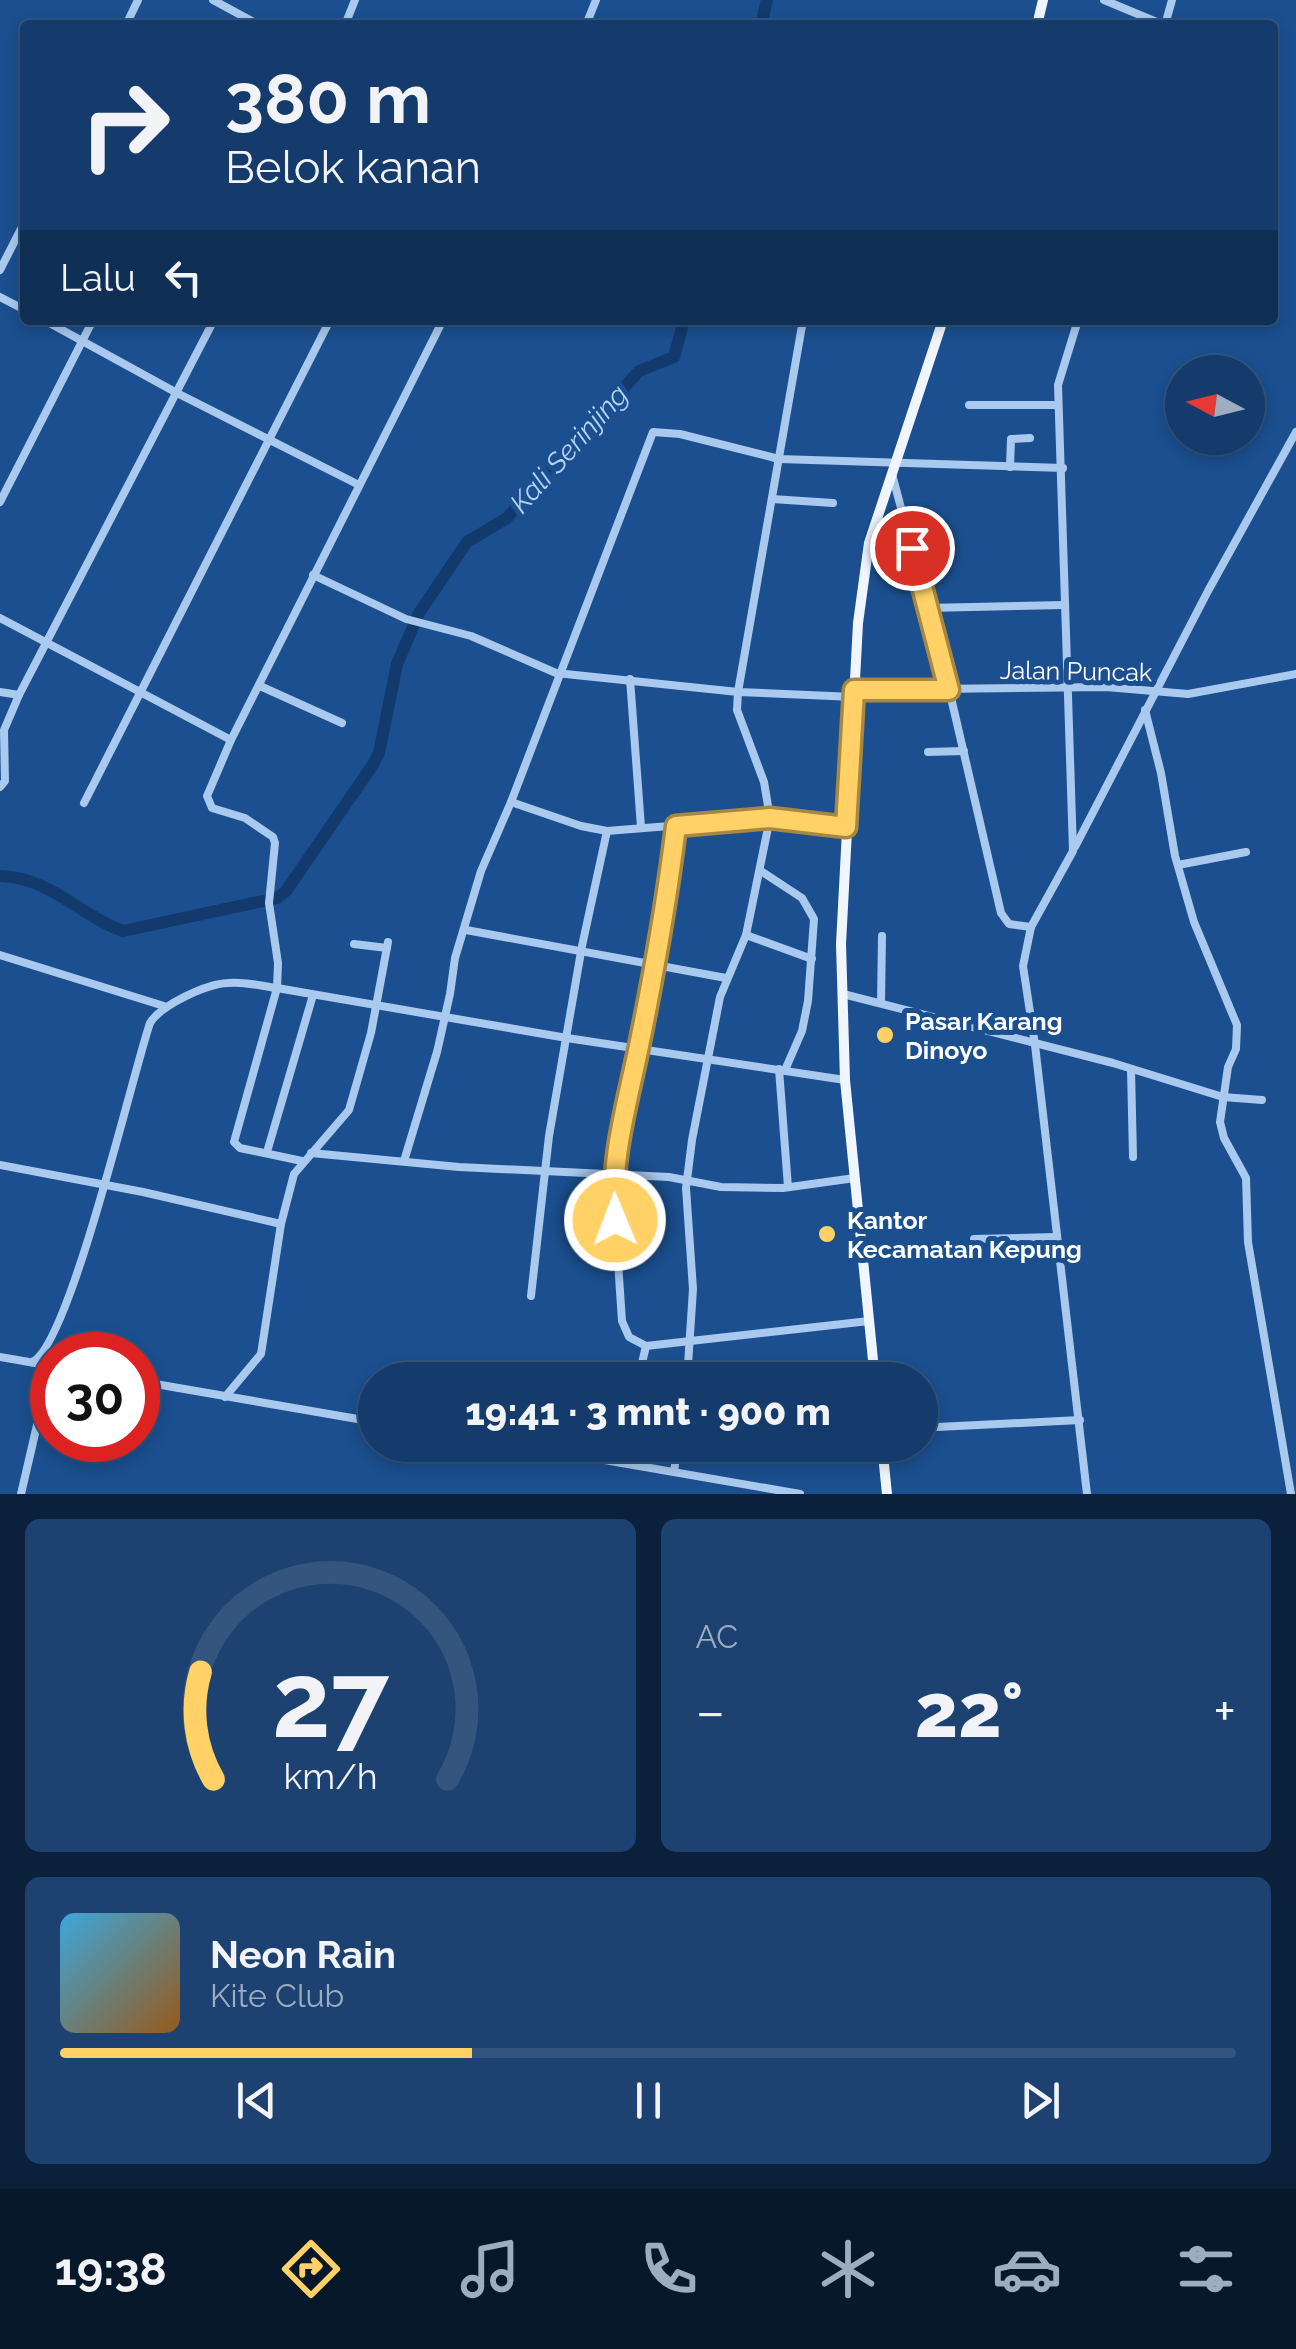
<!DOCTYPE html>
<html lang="id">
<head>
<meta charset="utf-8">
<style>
  :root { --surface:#143b6b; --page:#1d4271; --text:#f1f3f6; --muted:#9dadc1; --line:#33557e; --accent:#ffd166 }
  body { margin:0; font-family:Raleway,sans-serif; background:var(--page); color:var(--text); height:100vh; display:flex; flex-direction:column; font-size:38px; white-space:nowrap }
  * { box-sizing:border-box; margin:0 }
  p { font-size:32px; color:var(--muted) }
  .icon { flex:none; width:55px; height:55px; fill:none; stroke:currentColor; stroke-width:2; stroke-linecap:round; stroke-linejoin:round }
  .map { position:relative; height:1494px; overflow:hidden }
  .details { display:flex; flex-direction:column; gap:25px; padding:25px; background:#0b203b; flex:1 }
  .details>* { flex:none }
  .banner { position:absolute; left:20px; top:20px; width:1258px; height:305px; border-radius:10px; box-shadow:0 5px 15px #0003,0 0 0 2px var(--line); background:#143b6b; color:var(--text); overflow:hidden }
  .needle { width:65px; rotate:277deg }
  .controls { position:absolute; left:1165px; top:355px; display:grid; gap:20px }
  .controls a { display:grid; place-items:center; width:100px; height:100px; border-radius:50%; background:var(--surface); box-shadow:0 5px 15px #0003,0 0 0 2px var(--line); font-size:50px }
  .speed { position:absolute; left:30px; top:1332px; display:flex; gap:20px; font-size:50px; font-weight:700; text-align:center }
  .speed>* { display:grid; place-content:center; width:130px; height:130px; border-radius:50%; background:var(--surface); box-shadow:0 5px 15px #0003,0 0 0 2px var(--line); line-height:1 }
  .speed .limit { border:15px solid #d22; background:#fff; color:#111 }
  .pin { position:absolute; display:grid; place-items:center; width:85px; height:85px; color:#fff; margin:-42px; border:5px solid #fff; border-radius:50%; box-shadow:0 2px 10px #0007 }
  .me { position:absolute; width:110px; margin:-55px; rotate:359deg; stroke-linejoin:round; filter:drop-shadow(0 0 8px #0008) }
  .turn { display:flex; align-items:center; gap:35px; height:210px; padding:0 40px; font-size:45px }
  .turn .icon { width:130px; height:130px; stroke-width:2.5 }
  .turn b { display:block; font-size:70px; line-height:85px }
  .then { display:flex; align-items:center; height:95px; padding:0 40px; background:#0003; gap:20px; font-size:38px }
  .big { font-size:75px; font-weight:800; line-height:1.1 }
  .details .widget { flex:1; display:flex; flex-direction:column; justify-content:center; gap:15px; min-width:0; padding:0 35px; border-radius:15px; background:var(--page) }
  .details .dial { align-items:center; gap:0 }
  .dial svg { height:260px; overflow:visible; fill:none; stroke:var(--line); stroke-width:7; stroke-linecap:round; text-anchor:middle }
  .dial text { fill:var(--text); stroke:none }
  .song { display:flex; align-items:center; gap:30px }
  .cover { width:120px; height:120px; border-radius:15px; background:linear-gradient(135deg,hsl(200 70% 55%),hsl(30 70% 35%)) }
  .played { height:10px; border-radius:5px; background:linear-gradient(90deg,var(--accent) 35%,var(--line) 35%) }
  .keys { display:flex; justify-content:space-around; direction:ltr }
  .heat { display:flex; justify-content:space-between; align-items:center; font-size:55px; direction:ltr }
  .details .tiles { flex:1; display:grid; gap:25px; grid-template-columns:1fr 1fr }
  .widget:last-child { grid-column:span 2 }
  .trip { position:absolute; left:358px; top:1362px; width:580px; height:100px; border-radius:50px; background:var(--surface); box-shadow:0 5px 15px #0003,0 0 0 2px var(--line); font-weight:800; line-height:100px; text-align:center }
  .menu { display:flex; height:160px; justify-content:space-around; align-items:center; background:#08182b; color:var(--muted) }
  .menu .icon { width:70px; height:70px }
  .menu .current { color:var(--accent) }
  .menu b { font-size:45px; color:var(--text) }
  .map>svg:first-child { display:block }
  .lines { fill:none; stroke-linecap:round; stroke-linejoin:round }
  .river { stroke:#123a6d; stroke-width:12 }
  .minor { stroke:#a9c9ee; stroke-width:8 }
  .major { stroke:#f0f6ff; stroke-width:10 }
  .route-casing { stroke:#a68842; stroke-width:25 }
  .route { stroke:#ffd166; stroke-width:18 }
  .poi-dot { fill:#ffd166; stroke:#1b4f8f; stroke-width:4 }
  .labels { text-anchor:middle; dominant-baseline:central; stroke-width:10; stroke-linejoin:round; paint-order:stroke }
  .street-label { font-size:25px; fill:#fff; stroke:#1b4f8f }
  .poi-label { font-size:25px; font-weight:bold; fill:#fff; stroke:#1b4f8f; text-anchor:start }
  .water-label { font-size:28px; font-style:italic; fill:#b5d3f5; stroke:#1b4f8f }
</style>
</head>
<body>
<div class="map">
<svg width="1296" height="1494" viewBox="0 0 1296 1494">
  <rect width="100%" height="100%" fill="#1b4f8f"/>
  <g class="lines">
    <g class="river">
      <polyline points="761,25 767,0"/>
      <path d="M0,876C50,877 82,917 123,931L277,898L286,891L372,766L379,753L397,664L419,613L467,542L507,518L639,371L674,357L684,320"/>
    </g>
    <g class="minor">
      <polyline points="213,0 259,25"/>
      <polyline points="1104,0 1164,25"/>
      <polyline points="126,25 138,0"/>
      <polyline points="345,25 355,0"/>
      <polyline points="586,25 596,0"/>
      <polyline points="1165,25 1172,0"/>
      <polyline points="0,270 25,221"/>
      <polyline points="0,297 25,310"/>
      <polyline points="44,320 177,393 359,485"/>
      <polyline points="1078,320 1058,385 1073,851 1031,927 1023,966 1035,1045 1087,1494"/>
      <polyline points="969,405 1058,405"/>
      <polyline points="1010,467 1011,439 1030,438"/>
      <polyline points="892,474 949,689 1001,913 1009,924 1031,927"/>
      <polyline points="772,499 833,503"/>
      <polyline points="0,502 93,320"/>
      <polyline points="313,575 406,619 471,636 556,673 738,692 854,697"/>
      <polyline points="926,608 1064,605"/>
      <polyline points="0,618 231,740"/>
      <polyline points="630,679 641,827"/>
      <polyline points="260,686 342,723"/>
      <polyline points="854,690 1106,687 1188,694 1296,674"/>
      <polyline points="0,692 19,695"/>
      <polyline points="1145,710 1161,773 1175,856 1194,922 1237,1025 1236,1049 1228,1067 1220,1122 1224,1138 1246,1178 1248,1242 1291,1494"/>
      <polyline points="928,752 964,751"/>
      <polyline points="0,787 5,781 4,730 19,695 214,320"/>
      <polyline points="511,802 581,826 607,831 770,818 846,827"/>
      <polyline points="84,803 330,320"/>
      <polyline points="1075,847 1208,591 1296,432"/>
      <polyline points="1178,865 1246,852"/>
      <polyline points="761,871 802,898 814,919 808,1001 802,1031 785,1070"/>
      <polyline points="466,930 726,978"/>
      <polyline points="746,935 812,959"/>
      <polyline points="354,944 387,948"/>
      <polyline points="0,955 164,1006"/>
      <polyline points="843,994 1113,1063 1223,1097 1262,1100"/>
      <polyline points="881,1003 882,936"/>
      <polyline points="779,1069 788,1187"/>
      <polyline points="1131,1069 1133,1157"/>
      <polyline points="267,1152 313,995"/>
      <polyline points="311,1153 459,1167 669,1177 721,1187 783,1188 855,1178"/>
      <polyline points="302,1161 240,1148 234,1142 277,988 278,963 269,903 275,843 273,837 245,818 212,808 207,796 231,740 443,320"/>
      <polyline points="404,1161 437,1052 450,994 455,958 481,871 511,802 653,432 680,434 779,459 1063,468"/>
      <polyline points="0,1165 143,1192 281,1224"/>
      <polyline points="974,1239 1057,1237"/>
      <polyline points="531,1296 549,1136 582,946 607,831"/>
      <polyline points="646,1346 629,1337 622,1321 613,1188 616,1155 656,963 676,826"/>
      <polyline points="0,1357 52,1366"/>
      <path d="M32,1362C69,1347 132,1076 150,1023C161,1005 206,984 228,983C243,981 261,986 277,988L567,1038L845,1080"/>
      <polyline points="638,1380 646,1346 869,1321"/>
      <polyline points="687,1380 693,1289 686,1188 692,1140 720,997 746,935 770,818 764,782 737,710 738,692 803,320"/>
      <polyline points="138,1381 375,1422"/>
      <polyline points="225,1397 261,1354 281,1224 294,1174 349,1110 371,1033 388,942"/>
      <polyline points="937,1427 1080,1420"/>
      <polyline points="518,1445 800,1494"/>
      <polyline points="625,1463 628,1445"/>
      <polyline points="674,1471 678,1445"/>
      <polyline points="21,1494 51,1365"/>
    </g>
    <g class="major">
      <polyline points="1037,25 1043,0"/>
      <polyline points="875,1380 845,1080 841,944 858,623 869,543 943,320"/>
      <polyline points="882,1445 887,1494"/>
    </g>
  </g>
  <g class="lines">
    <g class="route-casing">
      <path id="route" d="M615,1220C610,1159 627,1105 639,1046C654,973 667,900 676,826L770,818L846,827L854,690H949L912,548"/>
    </g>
    <use href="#route" class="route"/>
  </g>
  <g class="poi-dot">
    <circle cx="885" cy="1035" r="10"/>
    <circle cx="827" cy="1234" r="10"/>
  </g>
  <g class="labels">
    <g class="street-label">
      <text transform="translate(1076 671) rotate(1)">Jalan Puncak</text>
    </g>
    <g class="poi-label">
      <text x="905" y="1021">Pasar Karang<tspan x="905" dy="29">Dinoyo</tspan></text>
      <text x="847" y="1220">Kantor<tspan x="847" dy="29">Kecamatan Kepung</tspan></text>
    </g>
    <g class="water-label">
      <text transform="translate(569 449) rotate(-48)">Kali Serinjing</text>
    </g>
  </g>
</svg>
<div class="controls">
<a><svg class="needle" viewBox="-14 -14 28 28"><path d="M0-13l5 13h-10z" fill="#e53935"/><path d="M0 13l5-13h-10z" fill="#9dadc1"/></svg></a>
</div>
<div class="speed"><div class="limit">30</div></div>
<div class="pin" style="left:912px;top:548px;background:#d93025"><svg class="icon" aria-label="arrive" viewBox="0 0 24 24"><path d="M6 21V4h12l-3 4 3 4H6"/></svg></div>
<svg class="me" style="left:615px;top:1220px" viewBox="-20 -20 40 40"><circle r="17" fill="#ffd166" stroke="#fff" stroke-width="3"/><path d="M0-11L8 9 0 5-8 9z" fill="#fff"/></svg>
<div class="trip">19:41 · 3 mnt · 900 m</div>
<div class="banner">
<div class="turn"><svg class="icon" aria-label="right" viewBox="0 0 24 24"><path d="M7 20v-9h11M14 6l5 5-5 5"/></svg><div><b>380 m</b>Belok kanan</div></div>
<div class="then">Lalu<svg class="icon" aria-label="left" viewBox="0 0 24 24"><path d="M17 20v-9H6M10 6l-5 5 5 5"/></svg></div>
</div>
</div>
<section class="details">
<div class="tiles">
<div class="widget dial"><svg viewBox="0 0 100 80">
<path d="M14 69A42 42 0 1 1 86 69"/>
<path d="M14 69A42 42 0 0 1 10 36" stroke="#ffd166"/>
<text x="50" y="56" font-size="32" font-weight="700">27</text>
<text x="50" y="72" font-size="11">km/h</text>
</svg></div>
<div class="widget"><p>AC</p>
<div class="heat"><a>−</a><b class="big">22°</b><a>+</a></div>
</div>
<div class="widget">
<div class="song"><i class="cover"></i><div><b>Neon Rain</b><p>Kite Club</p></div></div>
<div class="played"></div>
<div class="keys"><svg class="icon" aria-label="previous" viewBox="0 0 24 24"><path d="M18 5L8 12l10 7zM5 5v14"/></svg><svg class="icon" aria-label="pause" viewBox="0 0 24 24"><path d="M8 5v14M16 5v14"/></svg><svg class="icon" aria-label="next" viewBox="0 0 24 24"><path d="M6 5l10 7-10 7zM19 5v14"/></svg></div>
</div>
</div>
</section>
<nav class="menu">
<b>19:38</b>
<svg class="icon current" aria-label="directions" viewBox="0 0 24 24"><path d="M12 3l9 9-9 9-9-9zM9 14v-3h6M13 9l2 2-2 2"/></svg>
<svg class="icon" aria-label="music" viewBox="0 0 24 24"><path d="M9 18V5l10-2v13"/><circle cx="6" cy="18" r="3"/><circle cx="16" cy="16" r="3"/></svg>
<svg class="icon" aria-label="phone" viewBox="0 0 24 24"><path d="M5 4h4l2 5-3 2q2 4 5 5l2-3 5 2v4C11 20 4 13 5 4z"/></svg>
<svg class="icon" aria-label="climate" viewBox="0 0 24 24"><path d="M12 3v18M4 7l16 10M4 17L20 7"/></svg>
<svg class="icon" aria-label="car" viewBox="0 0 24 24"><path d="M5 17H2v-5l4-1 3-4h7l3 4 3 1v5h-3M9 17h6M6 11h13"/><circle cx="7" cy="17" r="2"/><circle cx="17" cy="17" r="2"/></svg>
<svg class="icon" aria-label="filters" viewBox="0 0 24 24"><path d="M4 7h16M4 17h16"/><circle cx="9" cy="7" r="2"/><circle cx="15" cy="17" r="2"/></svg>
</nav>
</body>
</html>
